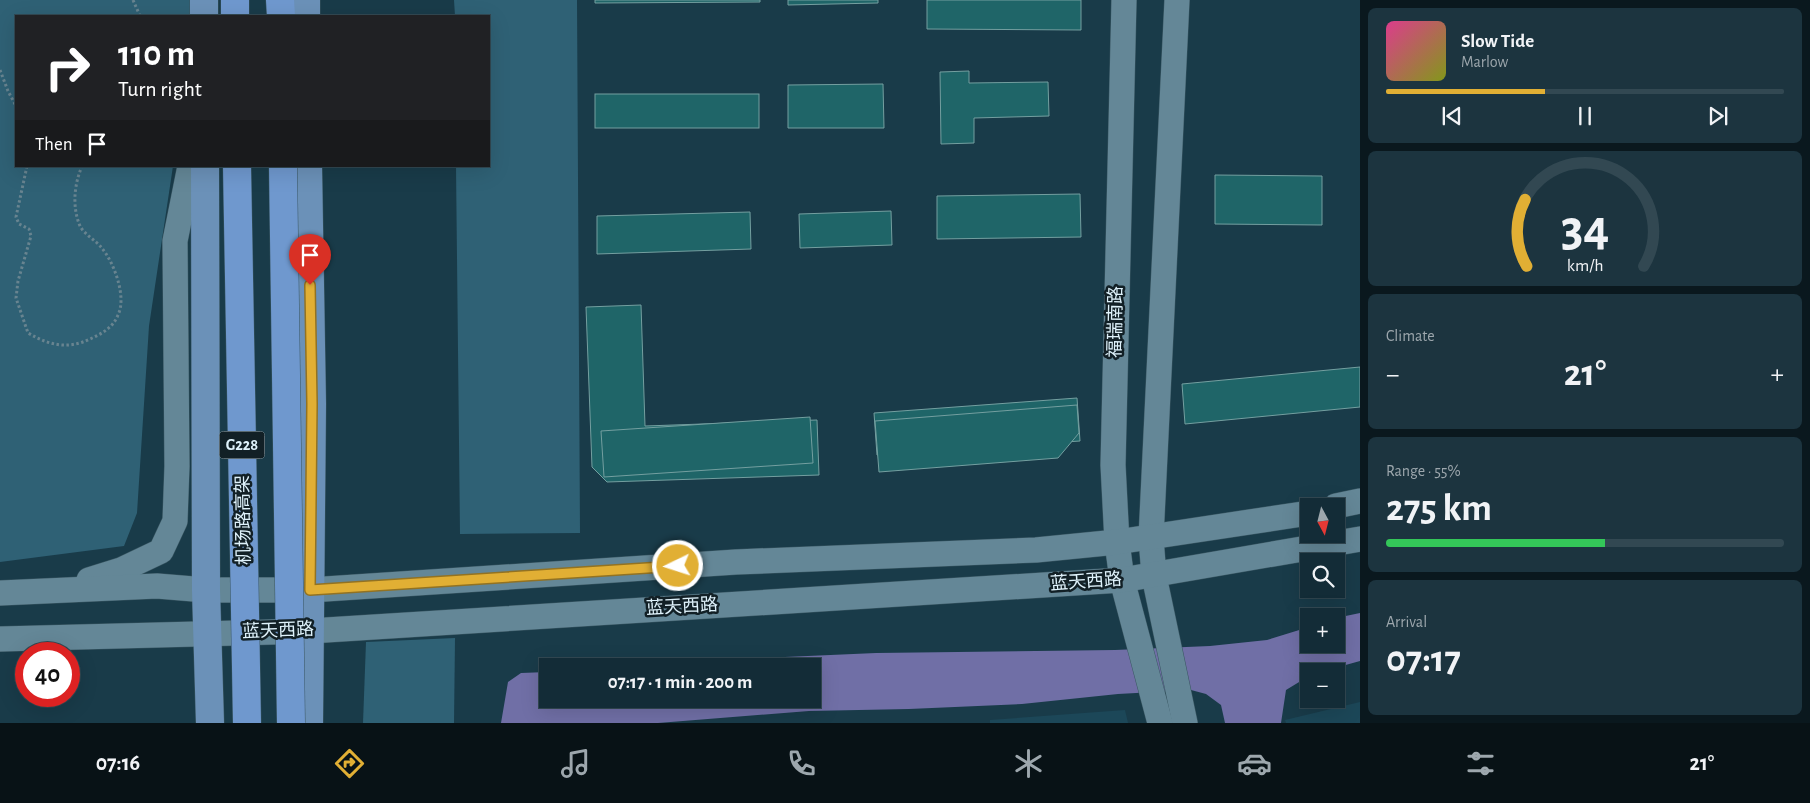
<!DOCTYPE html>
<html lang="en">
<head>
<meta charset="utf-8">
<style>
  :root { --surface:#132c37; --page:#1c343f; --text:#f1f3f6; --muted:#9da7ad; --line:#324852; --accent:#e1af34 }
  body { margin:0; font-family:"Alegreya Sans","Noto Sans SC",sans-serif; background:var(--page); color:var(--text); height:100vh; display:flex; flex-direction:column; font-size:19px; white-space:nowrap }
  * { box-sizing:border-box; margin:0 }
  p { font-size:16px; color:var(--muted) }
  .icon { flex:none; width:28px; height:28px; fill:none; stroke:currentColor; stroke-width:2; stroke-linecap:round; stroke-linejoin:round }
  .map { position:relative; flex:1; overflow:hidden }
  .sheet { display:flex; flex-direction:column; gap:8px; padding:8px; background:#0a181e; width:450px }
  .sheet>* { flex:none }
  .guide { position:absolute; left:15px; top:15px; width:475px; height:152px; border-radius:0px; box-shadow:0 5px 20px #0002,0 0 0 1px var(--line); background:#202124; color:#fff; overflow:hidden }
  .needle { width:32px; rotate:173deg }
  .tools { position:absolute; left:1300px; top:498px; display:grid; gap:10px }
  .tools a { display:grid; place-items:center; width:45px; height:45px; border-radius:0px; background:var(--surface); box-shadow:0 5px 20px #0002,0 0 0 1px var(--line); font-size:25px }
  .speed { position:absolute; left:15px; top:642px; display:flex; gap:10px; font-size:25px; font-weight:700; text-align:center }
  .speed>* { display:grid; place-content:center; width:65px; height:65px; border-radius:50%; background:var(--surface); box-shadow:0 5px 20px #0002,0 0 0 1px var(--line); line-height:1 }
  .speed .limit { border:8px solid #d22; background:#fff; color:#111 }
  .pin { position:absolute; display:grid; place-items:center; width:42px; height:42px; color:#fff; margin:-51px -21px; border-radius:50% 50% 50% 0; rotate:-45deg; box-shadow:0 0 5px #0007 }
  .pin .icon { rotate:45deg }
  .me { position:absolute; width:55px; margin:-28px; rotate:266deg; stroke-linejoin:round; filter:drop-shadow(0 0 4px #0008) }
  .turn { display:flex; align-items:center; gap:18px; height:105px; padding:0 20px; font-size:22px }
  .turn .icon { width:65px; height:65px; stroke-width:2.5 }
  .turn b { display:block; font-size:35px; line-height:42px }
  .then { display:flex; align-items:center; height:48px; padding:0 20px; background:#0003; gap:10px; font-size:19px }
  .big { font-size:38px; font-weight:700; line-height:1.1 }
  .sheet .tile { flex:1; display:flex; flex-direction:column; justify-content:center; gap:8px; min-width:0; padding:0 18px; border-radius:8px; background:var(--page) }
  .sheet .dial { align-items:center; gap:0 }
  .dial svg { height:130px; overflow:visible; fill:none; stroke:var(--line); stroke-width:7; stroke-linecap:round; text-anchor:middle }
  .dial text { fill:var(--text); stroke:none }
  .song { display:flex; align-items:center; gap:15px }
  .cover { width:60px; height:60px; border-radius:8px; background:linear-gradient(135deg,hsl(330 70% 55%),hsl(70 70% 35%)) }
  .played { height:5px; border-radius:2px; background:linear-gradient(90deg,var(--accent) 40%,var(--line) 40%) }
  .keys { display:flex; justify-content:space-around; direction:ltr }
  .heat { display:flex; justify-content:space-between; align-items:center; font-size:28px; direction:ltr }
  .charge { height:8px; border-radius:4px; background:linear-gradient(90deg,#34c759 55%,var(--line) 0) }
  .trip { position:absolute; left:539px; top:658px; width:282px; height:50px; border-radius:0px; background:var(--surface); box-shadow:0 5px 20px #0002,0 0 0 1px var(--line); font-weight:700; line-height:50px; text-align:center }
  .dock { display:flex; height:80px; justify-content:space-around; align-items:center; background:#081216; color:var(--muted) }
  .dock .icon { width:35px; height:35px }
  .dock .active { color:var(--accent) }
  .dock b { font-size:22px; color:var(--text) }
  main { display:flex; flex:1; min-height:0 }
  .map>svg:first-child { display:block }
  .built { fill:#1c4758 }
  .green { fill:#2f6175 }
  .water { fill:#706fa6 }
  .building { fill:#1f6568; stroke:#749fa0 }
  .lines { fill:none; stroke-linecap:round; stroke-linejoin:round }
  .secondary-casing { stroke:#3a5763; stroke-width:26 }
  .primary-casing { stroke:#3a5763; stroke-width:29 }
  .highway-casing { stroke:#3a5763; stroke-width:29 }
  .path { stroke:#688490; stroke-width:3; stroke-dasharray:2.5 2.5; stroke-linecap:butt }
  .secondary { stroke:#648797; stroke-width:25 }
  .primary { stroke:#6b91b8; stroke-width:28 }
  .highway { stroke:#6f98ce; stroke-width:28 }
  .highway-bridge-casing { stroke:#3a5763; stroke-width:29; stroke-linecap:butt }
  .highway-bridge { stroke:#6f98ce; stroke-width:28 }
  .route-casing { stroke:#927222; stroke-width:12 }
  .route { stroke:#e1af34; stroke-width:9 }
  .labels { text-anchor:middle; dominant-baseline:central; stroke-width:5; stroke-linejoin:round; paint-order:stroke }
  .shield { fill:#122026; stroke:#a2b3bb; stroke-width:1 }
  .shield-label { font-size:16px; font-weight:bold; fill:#dff2fb }
  .street-label { font-size:18px; fill:#dff2fb; stroke:#122026 }
</style>
</head>
<body>
<main>
<div class="map">
<svg width="1360" height="723" viewBox="0 0 1360 723">
  <rect width="100%" height="100%" fill="#193b49"/>
  <g class="built">
    <polygon points="1360,702 1360,723 1286,723 1285,720"/>
    <polygon points="1125,710 1128,723 990,723 990,720"/>
  </g>
  <g class="green">
    <polygon points="0,0 190,0 190,16 16,16 16,166 173,166 149,326 137,513 124,546 0,562"/>
    <polygon points="454,0 577,0 580,533 460,534 456,166 489,166 489,16 455,16"/>
    <polygon points="455,638 454,723 363,723 366,642"/>
  </g>
  <polygon class="water" points="1360,613 1360,661 1324,671 1309,671 1309,676 1286,690 1281,723 1225,723 1221,705 1206,694 1191,690 1118,694 1022,704 909,709 809,711 658,723 501,723 508,682 521,673 547,672 548,699 812,699 812,666 624,666 694,661 876,653 1115,650 1210,646 1267,640 1309,627 1309,644 1336,644 1336,618"/>
  <g class="building">
    <polygon points="595,0 760,0 760,2 595,3"/>
    <polygon points="788,0 878,0 878,3 788,5"/>
    <polygon points="927,0 1081,0 1081,30 927,29"/>
    <polygon points="969,71 969,83 1048,82 1049,116 974,118 974,143 941,144 940,72"/>
    <polygon points="883,84 884,128 788,128 788,85"/>
    <rect x="595" y="94" width="164" height="34"/>
    <polygon points="1215,175 1322,176 1322,225 1215,224"/>
    <polygon points="1080,194 1081,237 937,239 937,196"/>
    <polygon points="891,211 892,245 800,248 799,214"/>
    <polygon points="750,212 751,249 597,254 597,216"/>
    <polygon points="641,305 645,426 817,420 819,475 607,482 592,467 586,307"/>
    <polygon points="1360,367 1360,407 1185,424 1182,384"/>
    <polygon points="1077,398 1080,441 877,455 874,413"/>
    <polygon points="1077,405 1079,433 1058,458 879,472 875,421"/>
    <polygon points="810,417 813,463 604,477 601,431"/>
  </g>
  <g class="lines">
    <g class="secondary-casing">
      <g id="secondary">
        <polyline points="1124,0 1113,465 1117,542 1122,580 1160,723"/>
        <polyline points="1177,0 1151,538 1154,576 1185,723"/>
        <polyline points="1336,506 1360,501"/>
        <polyline points="89,580 121,570 161,551 175,521 177,466 175,241 190,166"/>
        <polyline points="0,593 157,586 206,590 310,590 736,562 1036,550 1117,542 1309,513"/>
        <polyline points="0,639 310,631 1122,580 1360,539"/>
      </g>
    </g>
    <g class="primary-casing">
      <g id="primary">
        <polyline points="204,0 204,16"/>
        <polyline points="306,0 306,16"/>
        <polyline points="205,166 206,590 210,723"/>
        <polyline points="308,166 312,404 309,723"/>
      </g>
    </g>
    <g class="highway-casing">
      <g id="highway">
        <polyline points="235,0 235,16"/>
        <polyline points="280,0 281,16"/>
      </g>
    </g>
    <g class="path">
      <polyline points="133,0 140,16"/>
      <polyline points="0,70 8,91 16,106"/>
      <path d="M27,166L16,217L19,224L29,229L31,236L18,281L16,298L28,333C49,345 67,350 90,339C101,334 113,328 118,315C127,297 114,262 101,247C95,240 84,234 80,226C72,207 74,185 82,166"/>
    </g>
    <use href="#secondary" class="secondary"/>
    <use href="#primary" class="primary"/>
    <use href="#highway" class="highway"/>
    <g class="highway-bridge-casing">
      <g id="highway-bridge">
        <polyline points="237,166 247,723"/>
        <polyline points="283,166 291,723"/>
      </g>
    </g>
    <use href="#highway-bridge" class="highway-bridge"/>
  </g>
  <g class="lines">
    <g class="route-casing">
      <polyline id="route" points="310,285 312,404 310,590 678,566"/>
    </g>
    <use href="#route" class="route"/>
  </g>
  <g class="labels">
    <rect class="shield" x="219.5" y="431.5" width="45" height="27" rx="4"/>
    <g class="shield-label">
      <text x="242" y="445">G228</text>
    </g>
    <g class="street-label">
      <text transform="translate(1116 322) rotate(-89)">福瑞南路</text>
      <text transform="translate(244 520) rotate(-91)">机场路高架</text>
      <text transform="translate(1086 582) rotate(-4)">蓝天西路</text>
      <text transform="translate(682 607) rotate(-3)">蓝天西路</text>
      <text transform="translate(278 631) rotate(-2)">蓝天西路</text>
    </g>
  </g>
</svg>
<div class="tools">
<a><svg class="needle" viewBox="-14 -14 28 28"><path d="M0-13l5 13h-10z" fill="#e53935"/><path d="M0 13l5-13h-10z" fill="#9da7ad"/></svg></a>
<a><svg class="icon" aria-label="search" viewBox="0 0 24 24"><circle cx="10" cy="10" r="6"/><path d="M15 15l6 6"/></svg></a>
<a>+</a>
<a>−</a>
</div>
<div class="speed"><div class="limit">40</div></div>
<div class="pin" style="left:310px;top:285px;background:#d93025"><svg class="icon" aria-label="arrive" viewBox="0 0 24 24"><path d="M6 21V4h12l-3 4 3 4H6"/></svg></div>
<svg class="me" style="left:678px;top:566px" viewBox="-20 -20 40 40"><circle r="17" fill="#e1af34" stroke="#fff" stroke-width="3"/><path d="M0-11L8 9 0 5-8 9z" fill="#fff"/></svg>
<div class="trip">07:17 · 1 min · 200 m</div>
<div class="guide">
<div class="turn"><svg class="icon" aria-label="right" viewBox="0 0 24 24"><path d="M7 20v-9h11M14 6l5 5-5 5"/></svg><div><b>110 m</b>Turn right</div></div>
<div class="then">Then<svg class="icon" aria-label="arrive" viewBox="0 0 24 24"><path d="M6 21V4h12l-3 4 3 4H6"/></svg></div>
</div>
</div>
<section class="sheet">
<div class="tile">
<div class="song"><i class="cover"></i><div><b>Slow Tide</b><p>Marlow</p></div></div>
<div class="played"></div>
<div class="keys"><svg class="icon" aria-label="previous" viewBox="0 0 24 24"><path d="M18 5L8 12l10 7zM5 5v14"/></svg><svg class="icon" aria-label="pause" viewBox="0 0 24 24"><path d="M8 5v14M16 5v14"/></svg><svg class="icon" aria-label="next" viewBox="0 0 24 24"><path d="M6 5l10 7-10 7zM19 5v14"/></svg></div>
</div>
<div class="tile dial"><svg viewBox="0 0 100 80">
<path d="M14 69A42 42 0 1 1 86 69"/>
<path d="M14 69A42 42 0 0 1 13 28" stroke="#e1af34"/>
<text x="50" y="56" font-size="32" font-weight="700">34</text>
<text x="50" y="72" font-size="11">km/h</text>
</svg></div>
<div class="tile"><p>Climate</p>
<div class="heat"><a>−</a><b class="big">21°</b><a>+</a></div>
</div>
<div class="tile"><p>Range · 55%</p><b class="big">275 km</b><div class="charge"></div></div>
<div class="tile"><p>Arrival</p><b class="big">07:17</b></div>
</section>
</main>
<nav class="dock">
<b>07:16</b>
<svg class="icon active" aria-label="directions" viewBox="0 0 24 24"><path d="M12 3l9 9-9 9-9-9zM9 14v-3h6M13 9l2 2-2 2"/></svg>
<svg class="icon" aria-label="music" viewBox="0 0 24 24"><path d="M9 18V5l10-2v13"/><circle cx="6" cy="18" r="3"/><circle cx="16" cy="16" r="3"/></svg>
<svg class="icon" aria-label="phone" viewBox="0 0 24 24"><path d="M5 4h4l2 5-3 2q2 4 5 5l2-3 5 2v4C11 20 4 13 5 4z"/></svg>
<svg class="icon" aria-label="climate" viewBox="0 0 24 24"><path d="M12 3v18M4 7l16 10M4 17L20 7"/></svg>
<svg class="icon" aria-label="car" viewBox="0 0 24 24"><path d="M5 17H2v-5l4-1 3-4h7l3 4 3 1v5h-3M9 17h6M6 11h13"/><circle cx="7" cy="17" r="2"/><circle cx="17" cy="17" r="2"/></svg>
<svg class="icon" aria-label="filters" viewBox="0 0 24 24"><path d="M4 7h16M4 17h16"/><circle cx="9" cy="7" r="2"/><circle cx="15" cy="17" r="2"/></svg>
<b>21°</b>
</nav>
</body>
</html>
